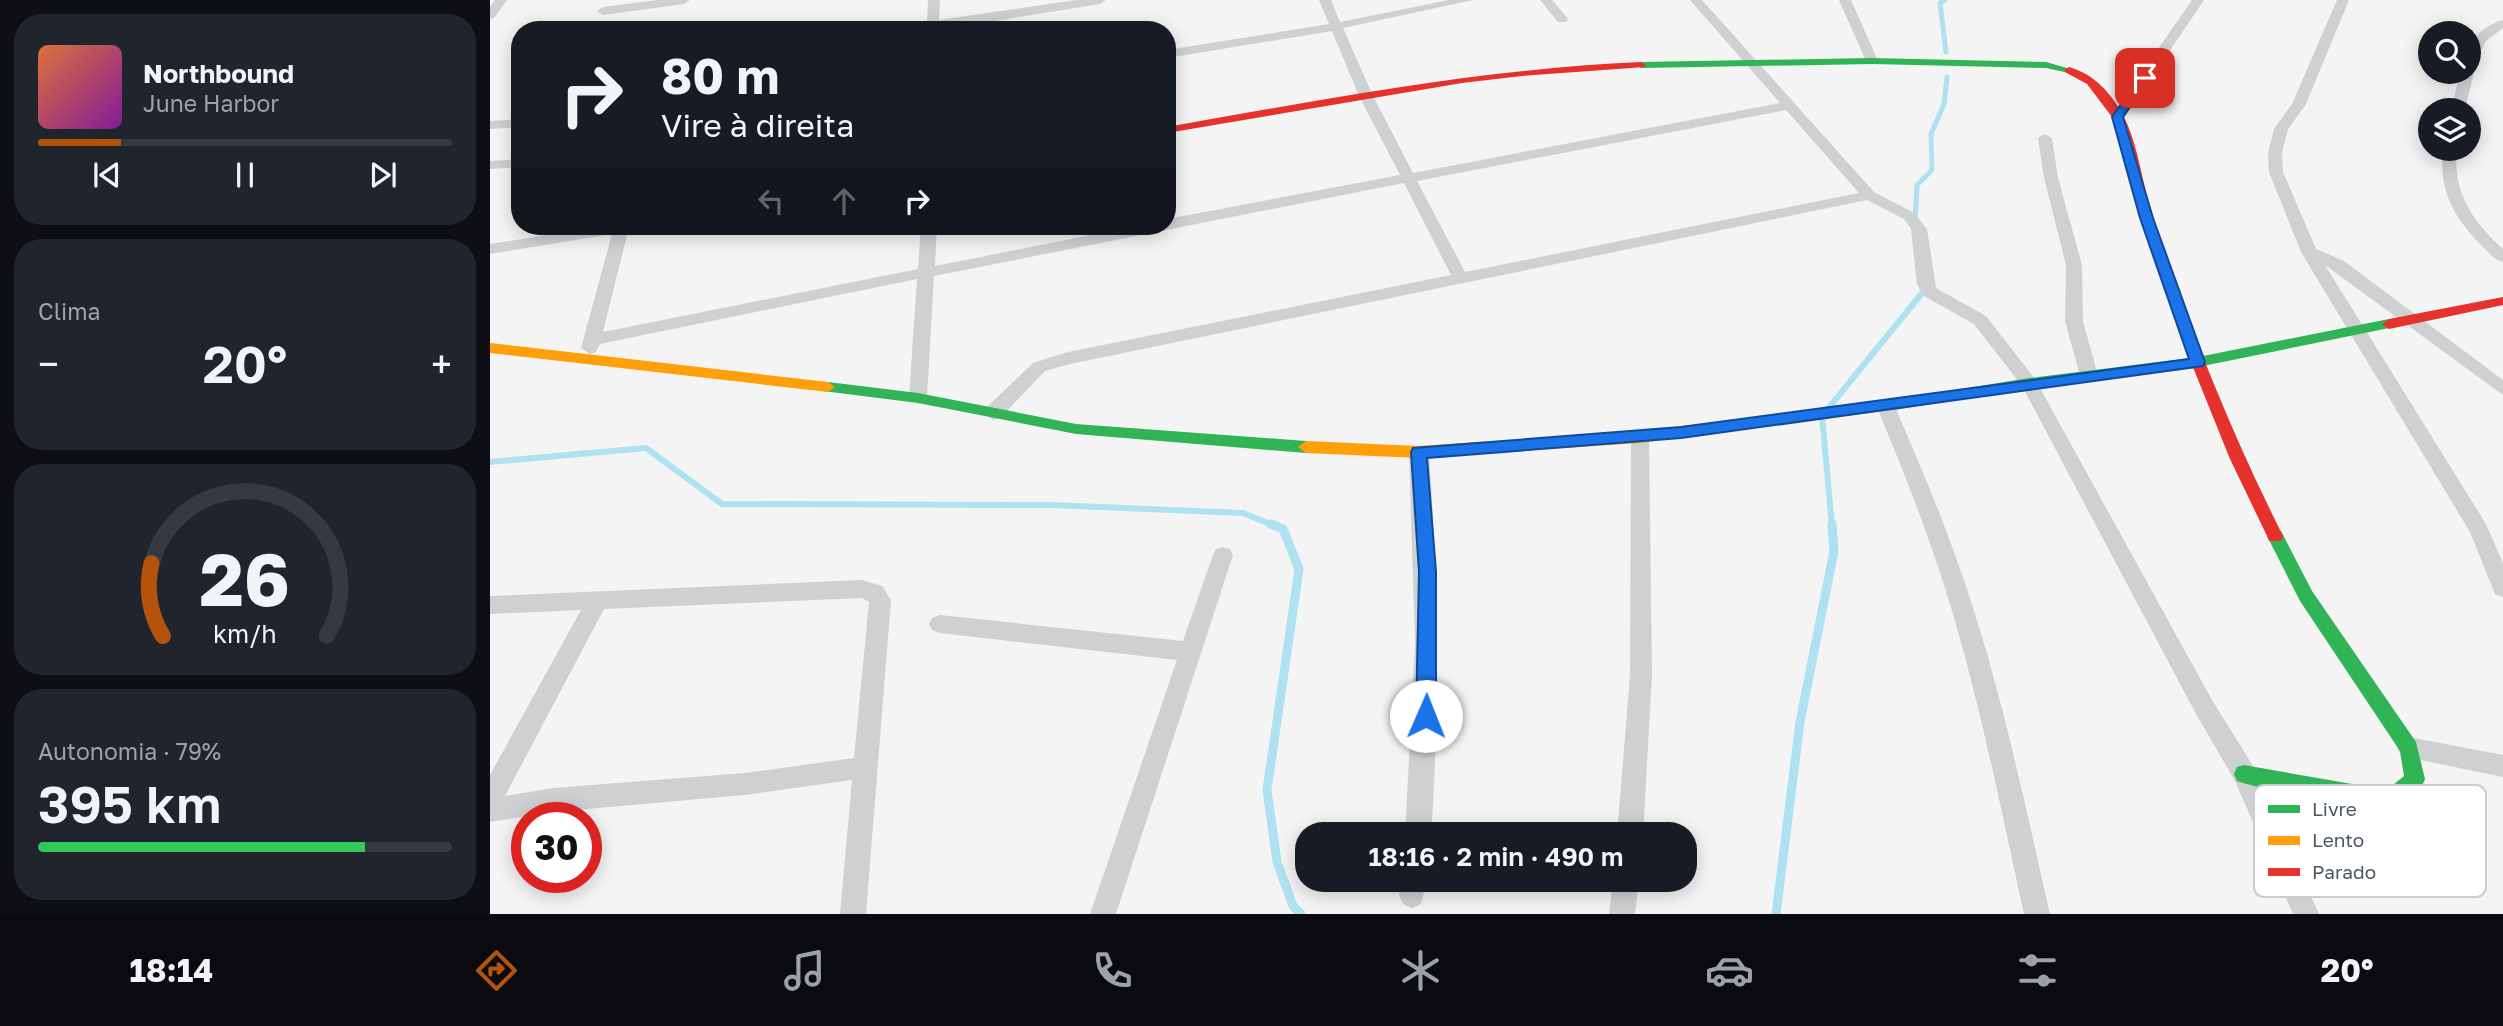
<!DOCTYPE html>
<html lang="pt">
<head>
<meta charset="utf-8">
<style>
  :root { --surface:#171b24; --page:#20242c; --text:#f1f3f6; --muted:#9ea1a6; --line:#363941; --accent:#b45309 }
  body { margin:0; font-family:"Golos Text",sans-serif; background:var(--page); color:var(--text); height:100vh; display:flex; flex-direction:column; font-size:26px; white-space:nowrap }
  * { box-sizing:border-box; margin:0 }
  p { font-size:23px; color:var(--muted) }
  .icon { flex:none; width:38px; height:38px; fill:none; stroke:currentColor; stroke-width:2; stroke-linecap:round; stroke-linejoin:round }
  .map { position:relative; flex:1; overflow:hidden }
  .panel { display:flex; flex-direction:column; gap:14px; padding:14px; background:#0d0f14; width:490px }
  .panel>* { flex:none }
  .top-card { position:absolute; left:21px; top:21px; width:665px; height:214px; border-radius:28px; box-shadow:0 4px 18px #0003; background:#171b24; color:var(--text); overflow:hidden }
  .controls { position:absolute; left:1928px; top:21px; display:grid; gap:14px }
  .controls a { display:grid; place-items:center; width:63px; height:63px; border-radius:50%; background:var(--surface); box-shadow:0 4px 18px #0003; font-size:35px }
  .speed { position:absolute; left:21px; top:802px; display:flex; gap:14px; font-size:35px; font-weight:700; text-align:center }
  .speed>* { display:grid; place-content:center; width:91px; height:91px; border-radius:50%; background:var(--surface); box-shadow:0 4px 18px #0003; line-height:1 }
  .speed .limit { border:10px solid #d22; background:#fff; color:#111 }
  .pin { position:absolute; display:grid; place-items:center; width:60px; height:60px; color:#fff; margin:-30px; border-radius:14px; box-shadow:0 4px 10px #0006 }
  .me { position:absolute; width:77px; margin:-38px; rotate:1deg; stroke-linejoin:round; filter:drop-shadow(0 0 5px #0008) }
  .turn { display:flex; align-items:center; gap:24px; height:147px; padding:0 35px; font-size:32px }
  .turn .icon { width:91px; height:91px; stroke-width:2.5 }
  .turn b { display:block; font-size:49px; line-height:60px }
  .lanes { display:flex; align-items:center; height:66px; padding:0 35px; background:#0003; justify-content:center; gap:35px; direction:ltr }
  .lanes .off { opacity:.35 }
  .big { font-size:52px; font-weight:600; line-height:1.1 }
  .panel .card { flex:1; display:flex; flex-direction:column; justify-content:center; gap:10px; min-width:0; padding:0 24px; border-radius:28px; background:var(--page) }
  .panel .dial { align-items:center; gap:0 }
  .dial svg { height:182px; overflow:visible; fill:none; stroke:var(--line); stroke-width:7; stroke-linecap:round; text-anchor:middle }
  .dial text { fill:var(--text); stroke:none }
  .song { display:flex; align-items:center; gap:21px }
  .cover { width:84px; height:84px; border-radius:10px; background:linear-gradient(135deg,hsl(20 70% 55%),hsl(290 70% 35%)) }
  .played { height:7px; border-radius:4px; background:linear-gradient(90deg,var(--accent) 20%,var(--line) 20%) }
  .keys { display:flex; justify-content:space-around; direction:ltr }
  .heat { display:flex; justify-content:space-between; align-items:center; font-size:38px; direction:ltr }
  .charge { height:10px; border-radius:5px; background:linear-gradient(90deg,#34c759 79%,var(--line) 0) }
  .trip { position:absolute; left:805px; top:822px; width:402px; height:70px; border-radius:28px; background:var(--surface); box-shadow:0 4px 18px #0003; font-weight:600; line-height:70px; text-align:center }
  .tabs { display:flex; height:112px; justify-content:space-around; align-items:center; background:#090b0e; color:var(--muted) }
  .tabs .icon { width:49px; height:49px }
  .tabs .on { color:var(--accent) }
  .tabs b { font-size:32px; color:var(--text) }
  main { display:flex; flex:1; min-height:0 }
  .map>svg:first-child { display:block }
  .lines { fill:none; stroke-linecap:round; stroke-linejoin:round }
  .stream-far2 { stroke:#aee2f0; stroke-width:5 }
  .stream-far1 { stroke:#aee2f0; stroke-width:6 }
  .stream { stroke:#aee2f0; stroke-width:9 }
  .street { fill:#ced0d2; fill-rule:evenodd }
  .fast { fill:#30b455; fill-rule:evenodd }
  .slow { fill:#ff9f0a; fill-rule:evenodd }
  .jam { fill:#e5322d; fill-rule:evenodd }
  .route { fill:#1a73e8; stroke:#114b97; stroke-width:2 }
  .key { fill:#fff; stroke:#c9ccd0; stroke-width:2 }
  .key-label { font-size:19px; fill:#4a5661 }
</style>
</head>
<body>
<main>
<section class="panel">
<div class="card">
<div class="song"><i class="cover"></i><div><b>Northbound</b><p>June Harbor</p></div></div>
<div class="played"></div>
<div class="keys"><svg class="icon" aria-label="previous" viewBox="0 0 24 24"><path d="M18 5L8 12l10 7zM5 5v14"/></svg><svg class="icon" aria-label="pause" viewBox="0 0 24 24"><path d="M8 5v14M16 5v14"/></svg><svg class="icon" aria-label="next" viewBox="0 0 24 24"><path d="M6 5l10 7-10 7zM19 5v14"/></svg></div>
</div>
<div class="card"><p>Clima</p>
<div class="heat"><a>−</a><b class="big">20°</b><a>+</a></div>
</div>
<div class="card dial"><svg viewBox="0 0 100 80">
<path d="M14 69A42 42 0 1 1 86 69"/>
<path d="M14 69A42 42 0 0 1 9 37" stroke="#b45309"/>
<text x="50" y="56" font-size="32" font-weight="700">26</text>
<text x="50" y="72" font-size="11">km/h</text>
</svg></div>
<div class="card"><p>Autonomia · 79%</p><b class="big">395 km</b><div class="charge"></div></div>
</section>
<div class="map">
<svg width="2013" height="914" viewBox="0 0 2013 914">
  <rect width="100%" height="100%" fill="#f4f4f4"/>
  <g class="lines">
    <g class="stream-far2">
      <polyline points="1455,0 1450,3 1456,52"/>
      <polyline points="1425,221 1427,185 1442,170 1441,134 1454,104 1457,77"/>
    </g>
    <g class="stream-far1">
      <polyline points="0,462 156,448 232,504 561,505 753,513 785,526"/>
      <polyline points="1342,526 1332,416 1433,292 1432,285"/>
    </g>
    <g class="stream">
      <polyline points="781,524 793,529 809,569 777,790 787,862 803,906 811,914"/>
      <polyline points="1286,914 1310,722 1344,551 1342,524"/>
    </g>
    <g class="street">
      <polygon points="5,0 17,0 4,18 0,19 0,7"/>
      <polygon points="168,0 200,0 194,4 113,15 107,11 113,7"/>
      <polygon points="438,0 450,0 449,20 586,0 616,0 610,4 449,30 403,30 437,22"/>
      <path d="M829,0H841L850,22L959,0H983L853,28L883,96L923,173L1290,103L1200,0H1212L1384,192L1424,213L1437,229L1446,288L1496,316L1545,379L1722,700L1763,766L1829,914H1803L1745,781L1706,714L1532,386L1484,324L1434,296L1427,284L1421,229L1414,219L1377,200L580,364L555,371L510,418L503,420L494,413L496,408L543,363L578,352L961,275L914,183L444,276L437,398L428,404L419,398L427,279L110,344L106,352L100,354L91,348L122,234L0,254V244L114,226H149L138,231L113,332L428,269L431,226H447L445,266L646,226H677V219L910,175L869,96L842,31L677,58V50L839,24ZM1296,110L1369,193L975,272L927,181Z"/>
      <polygon points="1050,0 1062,0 1078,19 1076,22 1068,22"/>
      <polygon points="1349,0 1361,0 1388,61 1387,64 1376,61"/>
      <polygon points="1702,0 1714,0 1633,120 1623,120 1621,117"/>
      <polygon points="1847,0 1859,0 1816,104 1798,129 1792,153 1793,172 1826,249 1854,261 2013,380 2013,395 1835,265 1996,524 2013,563 2013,597 2005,594 1980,532 1811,252 1779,172 1778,153 1784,129 1802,104"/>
      <path d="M2013,20V28L1996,41L1984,64L1979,65C1979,40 1988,28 2013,20Z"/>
      <polygon points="1979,69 1984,72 1975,110 1961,110 1970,72 1979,72"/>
      <polygon points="30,119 30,127 0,129 0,121"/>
      <polygon points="1555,134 1562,138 1568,178 1592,265 1593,321 1608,376 1599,382 1590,376 1575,321 1576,265 1554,178 1548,138"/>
      <path d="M1953,149H1967C1962,191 1982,221 2013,249V262C2004,260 1998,252 1992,246C1964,218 1948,189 1953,149Z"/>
      <polygon points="30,159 30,167 0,169 0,161"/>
      <path d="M1395,399L1404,405C1434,473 1463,543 1485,614C1516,712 1537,814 1560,914H1534C1512,814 1492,713 1463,614C1442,543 1415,474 1386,405Z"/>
      <polygon points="1150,430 1159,437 1162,675 1153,835 1127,835 1140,675 1141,437"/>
      <path d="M929,445L939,452C948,580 950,707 941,835H915L925,644L919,452Z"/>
      <polygon points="733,547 740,549 743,555 626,914 600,914 687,660 450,633 442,630 439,624 442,618 450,615 693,641 723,555 726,549"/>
      <path d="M372,580L392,586L401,600L376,914H350L362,780L255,795L63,812L0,822V775L91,610L0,614V596ZM372,598L379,602L364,758L255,773L63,788L15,796L114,609Z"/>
      <polygon points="1919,737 2013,755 2013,777 1911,756 1907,748 1911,740"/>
      <polygon points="911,880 937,880 931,904 922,908 913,904 909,895"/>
      <polygon points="1123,880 1149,880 1145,914 1119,914"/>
    </g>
    <g class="fast">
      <polygon points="1382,58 1556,62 1584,70 1579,73 1556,68 1382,64 1151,68 1146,65 1151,62"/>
      <polygon points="1899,319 1904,321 1906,324 1904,327 1708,367 1539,388 1404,410 1396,405 1404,400 1539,378 1708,357"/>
      <polygon points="338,382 428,393 586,424 816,441 824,447 816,453 586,434 428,403 333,391 331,387"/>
      <path d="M1785,529L1791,531L1822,591L1926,742L1935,779C1932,787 1926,795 1918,799C1892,811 1775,791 1747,781L1744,774L1747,767L1754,765L1862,784L1903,785L1914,776L1910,751L1810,601L1777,536L1779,531Z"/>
    </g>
    <g class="slow">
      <polygon points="0,343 338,382 345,387 338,392 0,353"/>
      <polygon points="1404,400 1412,405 1409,409 1150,443 929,458 816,453 808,447 816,441 929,446 1150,431"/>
    </g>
    <g class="jam">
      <path d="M1151,62L1156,65L1155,67L1032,76L972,83L677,133V127C835,99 991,69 1151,62Z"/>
      <path d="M1579,67C1604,74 1621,93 1633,115C1646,140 1650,169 1657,196C1662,217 1669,237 1676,257C1709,353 1748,446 1793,536L1791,541H1779L1777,536L1740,459L1692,340L1651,219L1635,153L1622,117L1597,84L1575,72L1574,70Z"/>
      <polygon points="2013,297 2013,305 1899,329 1892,324 1899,319"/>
    </g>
  </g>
  <polygon class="route" points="1651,76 1660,78 1633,117 1663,218 1715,362 1713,366 1191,438 937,458 946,572 946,716 943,722 936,724 929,722 926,716 929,572 921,452 923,448 1191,427 1699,359 1650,218 1622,117"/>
  <rect x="1764" y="785" width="232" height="112" rx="10" class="key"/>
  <rect x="1778" y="805" width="32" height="8" fill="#30b455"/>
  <rect x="1778" y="836" width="32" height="9" fill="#ff9f0a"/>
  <rect x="1778" y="868" width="32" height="8" fill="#e5322d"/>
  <g class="key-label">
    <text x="1822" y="816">Livre</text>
    <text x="1822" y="847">Lento</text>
    <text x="1822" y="879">Parado</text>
  </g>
</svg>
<div class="controls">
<a><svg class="icon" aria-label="search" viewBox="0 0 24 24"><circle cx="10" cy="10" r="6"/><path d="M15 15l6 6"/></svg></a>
<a><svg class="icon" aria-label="layers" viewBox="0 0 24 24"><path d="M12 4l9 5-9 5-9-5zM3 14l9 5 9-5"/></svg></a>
</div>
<div class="speed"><div class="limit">30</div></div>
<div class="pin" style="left:1655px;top:78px;background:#d93025"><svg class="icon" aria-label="arrive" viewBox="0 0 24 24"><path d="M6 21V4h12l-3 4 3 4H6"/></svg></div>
<svg class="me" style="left:936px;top:716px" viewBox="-20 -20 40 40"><circle r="19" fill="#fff"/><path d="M0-13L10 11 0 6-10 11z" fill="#1a73e8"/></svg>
<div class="trip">18:16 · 2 min · 490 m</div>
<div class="top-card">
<div class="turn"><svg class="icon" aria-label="right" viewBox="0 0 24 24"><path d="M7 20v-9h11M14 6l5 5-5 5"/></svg><div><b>80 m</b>Vire à direita</div></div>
<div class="lanes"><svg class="icon off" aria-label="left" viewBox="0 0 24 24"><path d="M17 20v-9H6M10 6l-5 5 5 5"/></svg><svg class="icon off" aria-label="ahead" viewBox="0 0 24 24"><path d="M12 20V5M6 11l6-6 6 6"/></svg><svg class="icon" aria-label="right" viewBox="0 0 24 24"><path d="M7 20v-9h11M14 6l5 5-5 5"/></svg></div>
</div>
</div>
</main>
<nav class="tabs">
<b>18:14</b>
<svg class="icon on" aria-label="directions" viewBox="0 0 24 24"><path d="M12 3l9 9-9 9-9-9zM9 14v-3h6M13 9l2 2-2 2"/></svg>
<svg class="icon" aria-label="music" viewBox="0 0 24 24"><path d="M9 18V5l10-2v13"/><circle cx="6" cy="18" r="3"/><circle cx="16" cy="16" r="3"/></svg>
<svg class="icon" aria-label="phone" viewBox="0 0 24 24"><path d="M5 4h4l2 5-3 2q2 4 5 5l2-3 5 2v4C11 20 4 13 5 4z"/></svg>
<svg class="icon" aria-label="climate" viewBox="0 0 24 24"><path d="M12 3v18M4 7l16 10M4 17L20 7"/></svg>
<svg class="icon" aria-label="car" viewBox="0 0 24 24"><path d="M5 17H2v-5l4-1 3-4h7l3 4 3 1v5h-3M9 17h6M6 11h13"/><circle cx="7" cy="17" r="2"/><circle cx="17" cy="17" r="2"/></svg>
<svg class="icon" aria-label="filters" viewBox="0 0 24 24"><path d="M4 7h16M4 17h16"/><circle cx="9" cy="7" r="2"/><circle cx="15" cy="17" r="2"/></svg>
<b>20°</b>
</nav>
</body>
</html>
